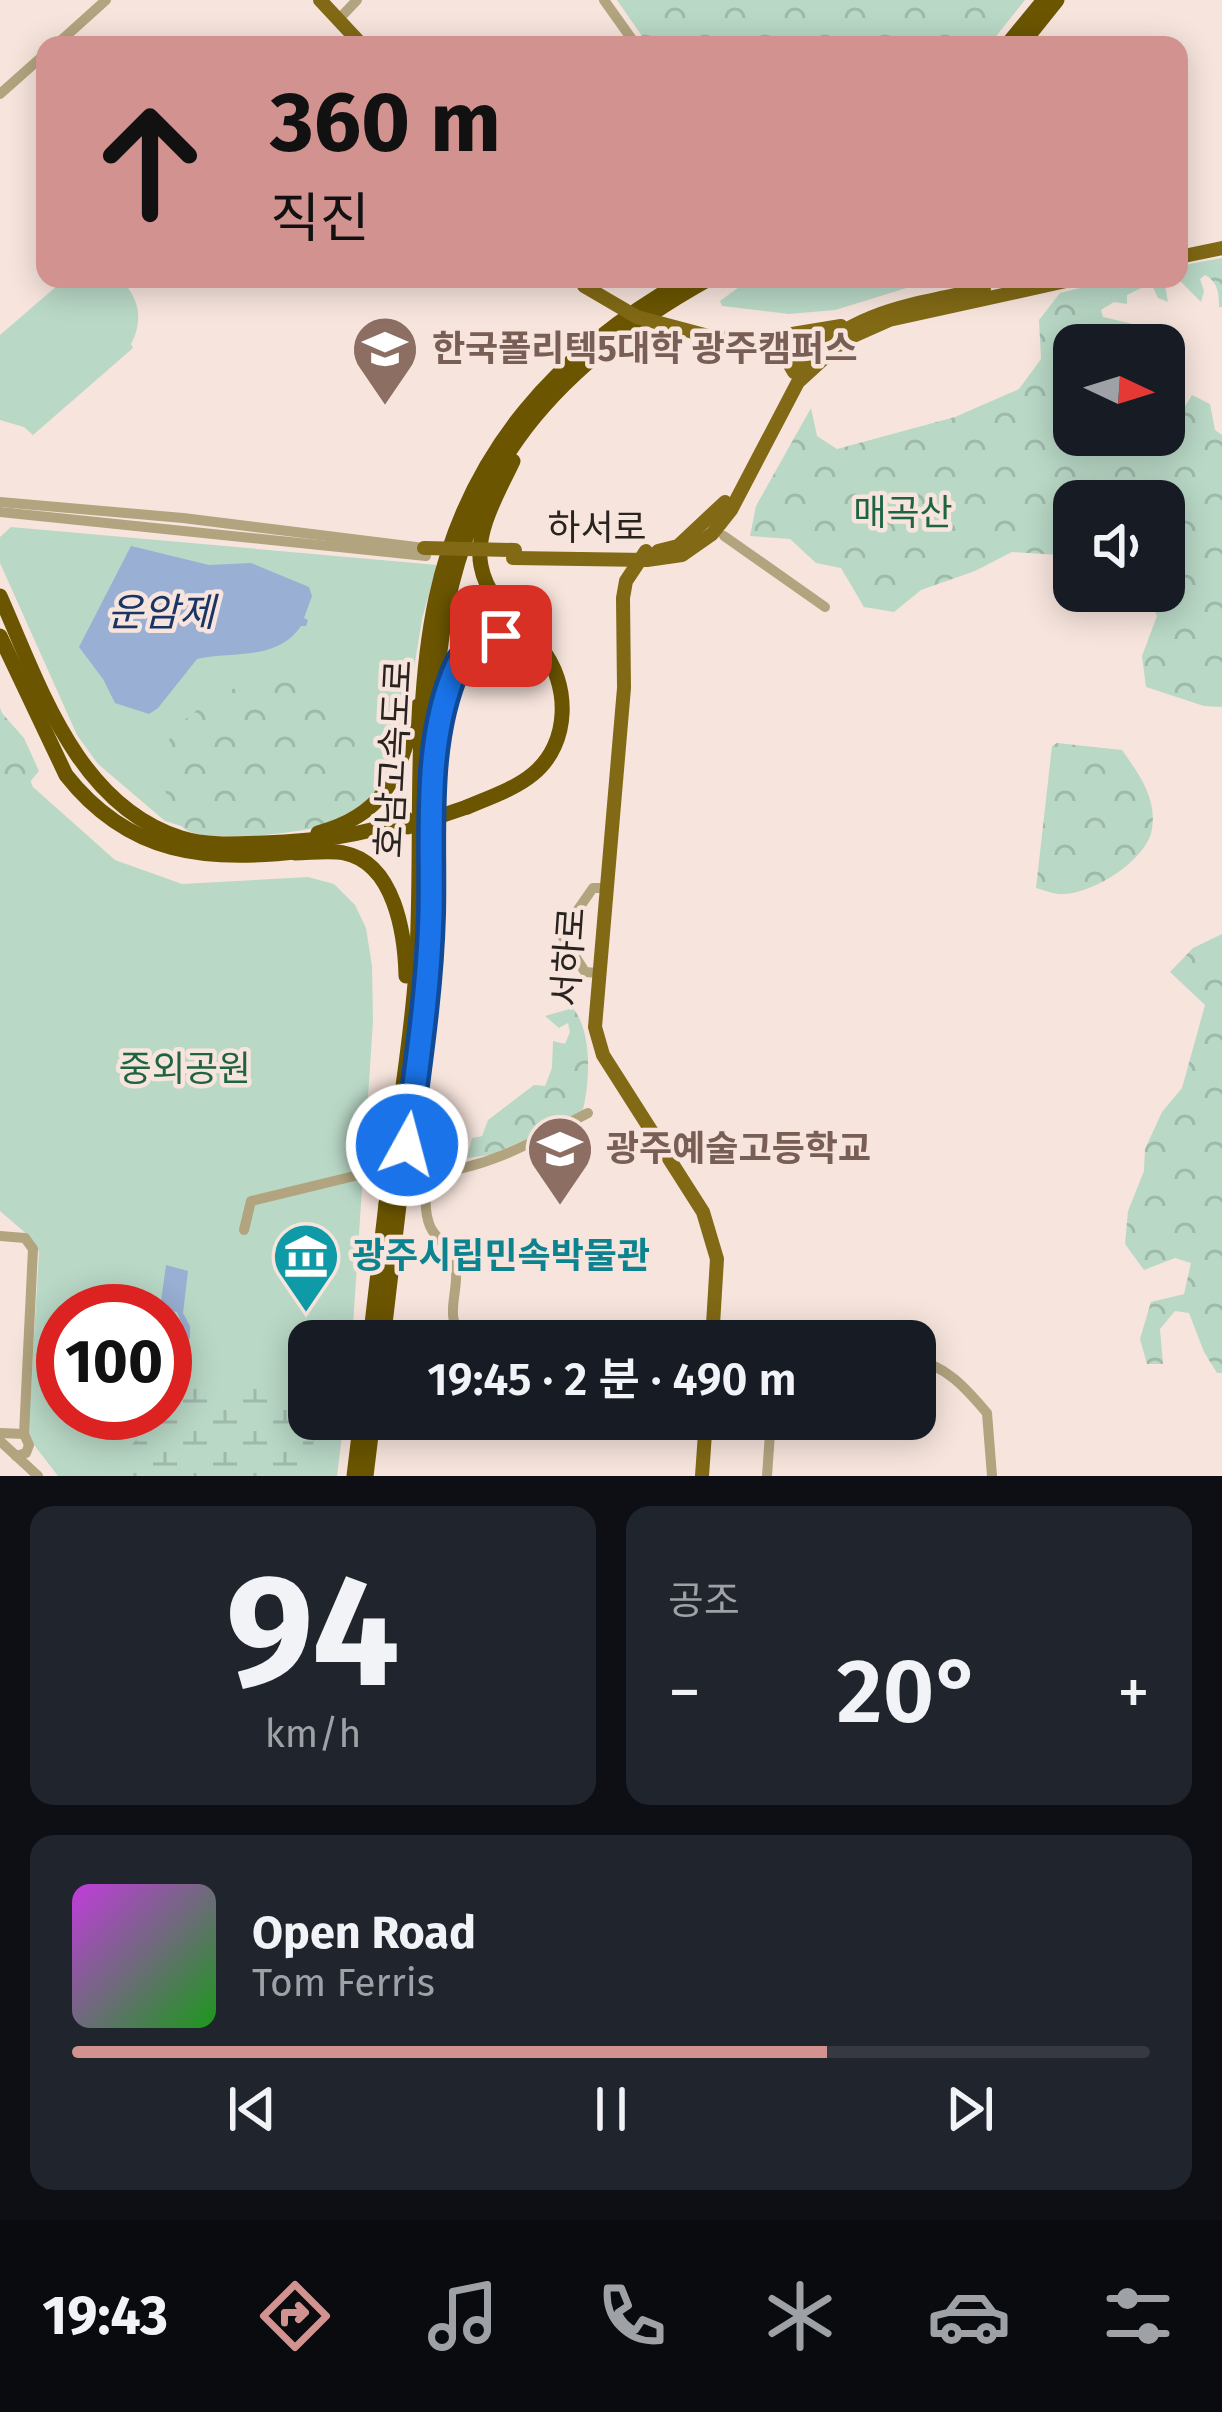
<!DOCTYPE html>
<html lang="ko">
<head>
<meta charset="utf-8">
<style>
  :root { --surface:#171b24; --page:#20242c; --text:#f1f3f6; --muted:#9ea1a6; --line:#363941; --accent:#d2928f }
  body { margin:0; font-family:"Fira Sans","Noto Sans KR",sans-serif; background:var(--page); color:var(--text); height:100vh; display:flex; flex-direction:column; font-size:45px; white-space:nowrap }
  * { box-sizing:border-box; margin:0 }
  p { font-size:39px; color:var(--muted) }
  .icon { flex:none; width:66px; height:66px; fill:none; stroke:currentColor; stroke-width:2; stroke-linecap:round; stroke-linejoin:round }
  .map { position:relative; height:1476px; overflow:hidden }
  .sheet { display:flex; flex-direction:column; gap:30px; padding:30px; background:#0d0f14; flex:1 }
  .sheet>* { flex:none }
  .top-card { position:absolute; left:36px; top:36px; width:1152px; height:252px; border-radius:24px; box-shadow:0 6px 30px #0003; background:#d2928f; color:#111; overflow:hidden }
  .needle { width:78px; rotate:94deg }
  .fabs { position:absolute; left:1053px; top:324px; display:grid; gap:24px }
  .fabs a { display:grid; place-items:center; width:132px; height:132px; border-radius:24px; background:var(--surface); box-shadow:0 6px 30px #0003; font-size:60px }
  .speed { position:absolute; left:36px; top:1284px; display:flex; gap:24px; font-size:60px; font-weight:700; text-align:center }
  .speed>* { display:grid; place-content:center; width:156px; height:156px; border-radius:50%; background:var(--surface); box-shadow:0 6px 30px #0003; line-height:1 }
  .speed .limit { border:18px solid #d22; background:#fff; color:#111 }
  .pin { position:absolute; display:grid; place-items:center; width:102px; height:102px; color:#fff; margin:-51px; border-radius:24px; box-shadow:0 6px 18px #0006 }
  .me { position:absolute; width:132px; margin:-66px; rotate:7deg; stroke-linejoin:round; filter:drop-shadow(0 0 9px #0008) }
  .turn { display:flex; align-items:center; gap:42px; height:252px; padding:0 36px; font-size:54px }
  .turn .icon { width:156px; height:156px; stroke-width:2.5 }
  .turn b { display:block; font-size:84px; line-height:102px }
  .big { font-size:90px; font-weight:600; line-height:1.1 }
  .sheet .tile { flex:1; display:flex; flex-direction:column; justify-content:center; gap:18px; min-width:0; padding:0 42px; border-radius:24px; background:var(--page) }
  .sheet .dial { align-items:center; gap:0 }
  .dial b { font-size:156px; line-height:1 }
  .song { display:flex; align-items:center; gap:36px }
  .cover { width:144px; height:144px; border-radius:18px; background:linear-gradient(135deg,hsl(290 70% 55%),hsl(120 70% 35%)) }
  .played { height:12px; border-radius:6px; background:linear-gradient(90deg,var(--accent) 70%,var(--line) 70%) }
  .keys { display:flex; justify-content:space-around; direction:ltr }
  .heat { display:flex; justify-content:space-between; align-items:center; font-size:66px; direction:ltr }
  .sheet .tiles { flex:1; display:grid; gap:30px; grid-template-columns:1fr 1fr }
  .tile:last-child { grid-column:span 2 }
  .trip { position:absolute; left:288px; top:1320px; width:648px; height:120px; border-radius:24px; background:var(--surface); box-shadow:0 6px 30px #0003; font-weight:600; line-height:120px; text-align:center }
  .dock { display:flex; height:192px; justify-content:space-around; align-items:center; background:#090b0e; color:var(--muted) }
  .dock .icon { width:84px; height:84px }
  .dock .current { color:var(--accent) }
  .dock b { font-size:54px; color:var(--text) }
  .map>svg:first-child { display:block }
  .green { fill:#b9d8c6; fill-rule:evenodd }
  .forest { fill:url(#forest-crowns) }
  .wetland { fill:url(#wetland-marsh) }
  .water { fill:#99afd3 }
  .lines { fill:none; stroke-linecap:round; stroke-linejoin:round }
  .minor { stroke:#b1a47f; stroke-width:10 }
  .major { stroke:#816915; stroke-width:14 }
  .highway { stroke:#6b5500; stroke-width:15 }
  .major-bridge { stroke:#816915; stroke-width:14 }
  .highway-bridge { stroke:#6b5500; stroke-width:15 }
  .route-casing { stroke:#114b97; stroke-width:30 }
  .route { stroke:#1a73e8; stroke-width:21 }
  .labels { text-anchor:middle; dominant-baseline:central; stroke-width:9; stroke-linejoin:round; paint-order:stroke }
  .education-label { font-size:36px; font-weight:bold; fill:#785e54; stroke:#f7e5dd; text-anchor:start }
  .park-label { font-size:36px; fill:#1e6443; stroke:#f7e5dd }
  .street-label { font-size:36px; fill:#292320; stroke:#f7e5dd }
  .culture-label { font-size:36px; font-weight:bold; fill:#0d838f; stroke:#f7e5dd; text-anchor:start }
  .water-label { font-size:39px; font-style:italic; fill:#1a3564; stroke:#f7e5dd }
</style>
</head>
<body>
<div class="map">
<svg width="1222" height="1476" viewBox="0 0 1222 1476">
  <defs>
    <pattern id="forest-crowns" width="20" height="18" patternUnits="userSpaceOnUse" patternTransform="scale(3)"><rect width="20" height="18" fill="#b9d8c6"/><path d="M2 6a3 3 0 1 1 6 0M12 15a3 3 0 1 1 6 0" fill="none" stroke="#9fb9aa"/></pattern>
    <pattern id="wetland-marsh" width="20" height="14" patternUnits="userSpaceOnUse" patternTransform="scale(3)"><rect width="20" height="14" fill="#b9d8c6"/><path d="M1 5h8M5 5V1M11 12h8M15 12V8" fill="none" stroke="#9fb9aa"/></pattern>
  </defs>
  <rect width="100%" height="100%" fill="#f7e5dd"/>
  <g class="green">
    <path d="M65,279L123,282C140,300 143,322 131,344L133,348L33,435L24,427L0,420V335Z"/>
    <polygon points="762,279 936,279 835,310 789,314 722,306 720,301 746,282"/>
    <polygon points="11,527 437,565 422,619 403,737 390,775 315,828 214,836 165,821 98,764 77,735 0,563 0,537"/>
    <path d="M0,708L33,787L115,860L182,884L308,877L334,884L355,905L366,928L372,966L373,1021L352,1341H309V1419H344L337,1476H58L28,1437L39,1252L30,1237L0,1211ZM63,1311H165V1413H63Z"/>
  </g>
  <g class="forest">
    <polygon points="617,0 1025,0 989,45 648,45"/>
    <path d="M1222,258V307H1219C1219,293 1218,282 1205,275L1200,279L1204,291L1201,302L1178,279L1179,266Z"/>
    <path d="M1117,279H1164L1168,302L1158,298L1151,283L1127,295V304L1114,302L1101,310L1103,317L1133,324L1136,333C1117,347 1097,345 1074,345V435H1164V424L1172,427L1192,395L1210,404L1215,430L1222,435V707L1204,706L1146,687L1142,656L1157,616L1145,591H1164V501H1074V556L1012,552L975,571L921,590L894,612L864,607L841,568L816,563L790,539L750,536L756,506L811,408L817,436L837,449L955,417L1019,389L1041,359L1039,320L1060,293Z"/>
    <path d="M283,671C308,681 354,694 356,727C357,744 349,759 354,775H390C377,791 367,806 350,817C324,832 216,844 188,831C181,827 173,817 167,811L164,769L171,731L216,695Z"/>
    <polygon points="0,711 24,738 39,771 16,799 0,805"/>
    <path d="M1057,743L1122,750C1139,774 1157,798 1152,829C1147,860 1094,893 1064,894C1055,895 1044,890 1036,888L1052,746Z"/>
    <polygon points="1222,934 1222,1373 1217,1373 1204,1352 1189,1313 1175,1311 1160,1329 1163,1364 1147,1364 1140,1339 1151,1302 1184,1294 1191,1263 1175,1258 1144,1270 1125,1244 1128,1211 1144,1171 1145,1149 1162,1112 1182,1088 1205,1005 1170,972 1193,948"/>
    <path d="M573,1008C593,1034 590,1083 582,1114L491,1155L467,1158L472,1138L482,1136L488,1120L534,1085L545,1086L552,1068L553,1041L565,1044L570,1032L568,1023L559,1028L545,1016Z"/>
  </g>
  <polygon class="wetland" points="205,1383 309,1393 309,1419 316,1419 310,1476 120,1476 119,1460 159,1413 165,1413 165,1406 184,1391"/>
  <g class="water">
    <path d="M131,546L209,565L251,563L309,587L312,596L304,618L308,620L306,626H301C277,661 235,651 197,659L158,708L149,714L115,703L103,679L79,647Z"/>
    <polygon points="166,1265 188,1271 183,1313 190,1326 190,1339 175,1336 175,1331 183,1326 177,1312 160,1309"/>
  </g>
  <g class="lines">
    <g class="minor">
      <polyline points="604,0 636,45"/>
      <polyline points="338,20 357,0"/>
      <polyline points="56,45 106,0"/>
      <polyline points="0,94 45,54"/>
      <polyline points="0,502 183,518 424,548"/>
      <polyline points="0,512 426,556"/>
      <polyline points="724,536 825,607"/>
      <polyline points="598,973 585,972 561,934 593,888 604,888"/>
      <path d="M426,1174C426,1191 423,1215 432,1230C441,1244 454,1251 456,1270C458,1297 443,1317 465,1341"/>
      <path d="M244,1230L251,1201L375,1171C394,1168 412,1174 431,1173C488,1169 538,1139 588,1113"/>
      <polyline points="0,1236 25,1238 33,1249 24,1434 29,1445 26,1453 16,1456"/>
      <path d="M915,1361C946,1364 968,1391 987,1413L992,1476"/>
      <polyline points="706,1420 770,1423"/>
      <polyline points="0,1433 24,1434"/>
      <polyline points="0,1441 38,1476"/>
      <polyline points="767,1476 771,1419"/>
    </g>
    <g class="major">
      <polyline points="320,0 362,45"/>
      <polyline points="1179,257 1222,248"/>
      <polyline points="712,337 798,345 817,355"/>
      <polyline points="774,337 841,326"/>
      <polyline points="768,344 780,348 794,372"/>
      <path d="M799,367C852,310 912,305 984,289"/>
      <polyline points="646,551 626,581 623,598 624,688 595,1027 603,1055 703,1212 717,1259 712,1341"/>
      <polyline points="658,551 678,546 725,502"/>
      <polyline points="513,558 647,560 682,555 712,534 731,510 798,382 844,340 889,320 1075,279"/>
      <polyline points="702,1476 706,1419"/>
    </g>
    <g class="highway">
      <polyline points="1007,45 1044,0"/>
      <polyline points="1021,45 1057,0"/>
      <path d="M0,596C40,686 77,805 181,838C207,846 236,844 263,843C314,841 359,837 407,819"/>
      <path d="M0,636L66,775C129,855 207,863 302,851"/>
      <path d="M443,716C453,675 472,610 529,645"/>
      <path d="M467,807C488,798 515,789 533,774C571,743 570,683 541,648C519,621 488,603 481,566C474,532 499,491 513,461"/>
      <path d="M318,833C391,813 398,771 418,706"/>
      <path d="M295,853C310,853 329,850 344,853C395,863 405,935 406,976"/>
      <path d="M395,1143C403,1086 412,1028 416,971C424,850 411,715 436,598C468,450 558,352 687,279"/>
      <path d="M407,1145C417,1070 428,994 431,918C434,836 431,754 438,672C453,482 547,369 709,279"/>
      <polyline points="370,1341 386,1204"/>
      <polyline points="383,1341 399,1205"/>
      <polyline points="354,1476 361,1419"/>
      <polyline points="366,1476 373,1419"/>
    </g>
    <g class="major-bridge">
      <polyline points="584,286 637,317 712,337"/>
      <polyline points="424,548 515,550"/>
    </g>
    <g class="highway-bridge">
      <polyline points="408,827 467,807"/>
      <polyline points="386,1204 395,1143"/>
      <polyline points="399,1205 407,1145"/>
    </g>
  </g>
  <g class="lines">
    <g class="route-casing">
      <path id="route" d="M407,1145C417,1068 429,991 431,914C433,833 423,742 457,666C465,648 483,639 501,636"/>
    </g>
    <use href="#route" class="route"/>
  </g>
  <defs>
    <g id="university-pin" transform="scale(3.45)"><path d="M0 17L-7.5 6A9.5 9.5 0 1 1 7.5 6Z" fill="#8d6e63" stroke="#f7e5dd"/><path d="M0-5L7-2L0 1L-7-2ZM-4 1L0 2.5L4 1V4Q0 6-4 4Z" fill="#fff"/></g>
    <g id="school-pin" transform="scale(3.45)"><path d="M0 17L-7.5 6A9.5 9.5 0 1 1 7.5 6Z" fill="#8d6e63" stroke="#f7e5dd"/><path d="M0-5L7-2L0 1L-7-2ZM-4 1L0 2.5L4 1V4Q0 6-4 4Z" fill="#fff"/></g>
    <g id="museum-pin" transform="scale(3.45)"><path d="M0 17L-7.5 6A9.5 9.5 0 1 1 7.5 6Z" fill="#0f9aa8" stroke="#f7e5dd"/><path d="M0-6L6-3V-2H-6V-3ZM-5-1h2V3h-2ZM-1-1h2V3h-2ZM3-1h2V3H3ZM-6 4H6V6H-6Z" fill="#fff"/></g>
  </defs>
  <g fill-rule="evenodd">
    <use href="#university-pin" x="385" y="349"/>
    <use href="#school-pin" x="560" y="1149"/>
    <use href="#museum-pin" x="306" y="1256"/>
  </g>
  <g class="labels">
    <g class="education-label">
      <text x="432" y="349">한국폴리텍5대학 광주캠퍼스</text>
      <text x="606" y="1149">광주예술고등학교</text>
    </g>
    <g class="park-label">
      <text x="903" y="513">매곡산</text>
      <text x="185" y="1069">중외공원</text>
    </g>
    <g class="street-label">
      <text x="597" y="528">하서로</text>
      <text transform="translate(394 759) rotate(-87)">호남고속도로</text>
      <text transform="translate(569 957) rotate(-86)">서하로</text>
    </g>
    <g class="culture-label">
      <text x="352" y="1256">광주시립민속박물관</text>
    </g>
    <g class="water-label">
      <text x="161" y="613">운암제</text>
    </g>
  </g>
</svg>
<div class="fabs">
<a><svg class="needle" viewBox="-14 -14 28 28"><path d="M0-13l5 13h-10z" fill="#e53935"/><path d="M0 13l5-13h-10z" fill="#9ea1a6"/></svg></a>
<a><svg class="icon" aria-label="sound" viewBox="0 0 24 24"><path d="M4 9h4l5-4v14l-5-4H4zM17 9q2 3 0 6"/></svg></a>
</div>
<div class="speed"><div class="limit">100</div></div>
<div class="pin" style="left:501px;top:636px;background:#d93025"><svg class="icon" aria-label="arrive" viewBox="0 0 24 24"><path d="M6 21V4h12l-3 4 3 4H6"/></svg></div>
<svg class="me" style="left:407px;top:1145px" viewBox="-20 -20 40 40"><circle r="17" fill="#1a73e8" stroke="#fff" stroke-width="3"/><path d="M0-11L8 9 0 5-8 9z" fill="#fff"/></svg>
<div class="trip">19:45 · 2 분 · 490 m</div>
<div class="top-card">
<div class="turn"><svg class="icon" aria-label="ahead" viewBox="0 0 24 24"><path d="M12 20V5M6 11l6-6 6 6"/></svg><div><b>360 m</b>직진</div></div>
</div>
</div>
<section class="sheet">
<div class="tiles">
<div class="tile dial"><b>94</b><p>km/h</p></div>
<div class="tile"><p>공조</p>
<div class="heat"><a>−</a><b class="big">20°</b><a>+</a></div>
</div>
<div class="tile">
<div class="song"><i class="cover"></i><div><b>Open Road</b><p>Tom Ferris</p></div></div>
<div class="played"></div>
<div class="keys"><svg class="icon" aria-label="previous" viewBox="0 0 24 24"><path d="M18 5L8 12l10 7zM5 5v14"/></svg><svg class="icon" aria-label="pause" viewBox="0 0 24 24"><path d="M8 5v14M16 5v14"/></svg><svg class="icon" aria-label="next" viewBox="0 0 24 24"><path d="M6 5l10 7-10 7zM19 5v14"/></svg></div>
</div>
</div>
</section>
<nav class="dock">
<b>19:43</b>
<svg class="icon current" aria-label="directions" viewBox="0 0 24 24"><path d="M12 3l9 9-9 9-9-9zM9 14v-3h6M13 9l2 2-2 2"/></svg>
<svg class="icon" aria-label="music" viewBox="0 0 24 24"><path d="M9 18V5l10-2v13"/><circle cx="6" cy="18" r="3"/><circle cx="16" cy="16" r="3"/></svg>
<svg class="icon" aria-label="phone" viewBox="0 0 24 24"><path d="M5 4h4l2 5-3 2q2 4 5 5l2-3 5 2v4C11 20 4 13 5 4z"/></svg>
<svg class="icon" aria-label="climate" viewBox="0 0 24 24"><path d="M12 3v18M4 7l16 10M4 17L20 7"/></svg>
<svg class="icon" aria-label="car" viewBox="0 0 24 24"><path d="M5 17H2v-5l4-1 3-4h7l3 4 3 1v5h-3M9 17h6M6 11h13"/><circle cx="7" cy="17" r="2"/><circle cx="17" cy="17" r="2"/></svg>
<svg class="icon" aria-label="filters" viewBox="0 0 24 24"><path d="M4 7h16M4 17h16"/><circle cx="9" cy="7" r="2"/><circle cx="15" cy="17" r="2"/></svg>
</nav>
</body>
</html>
